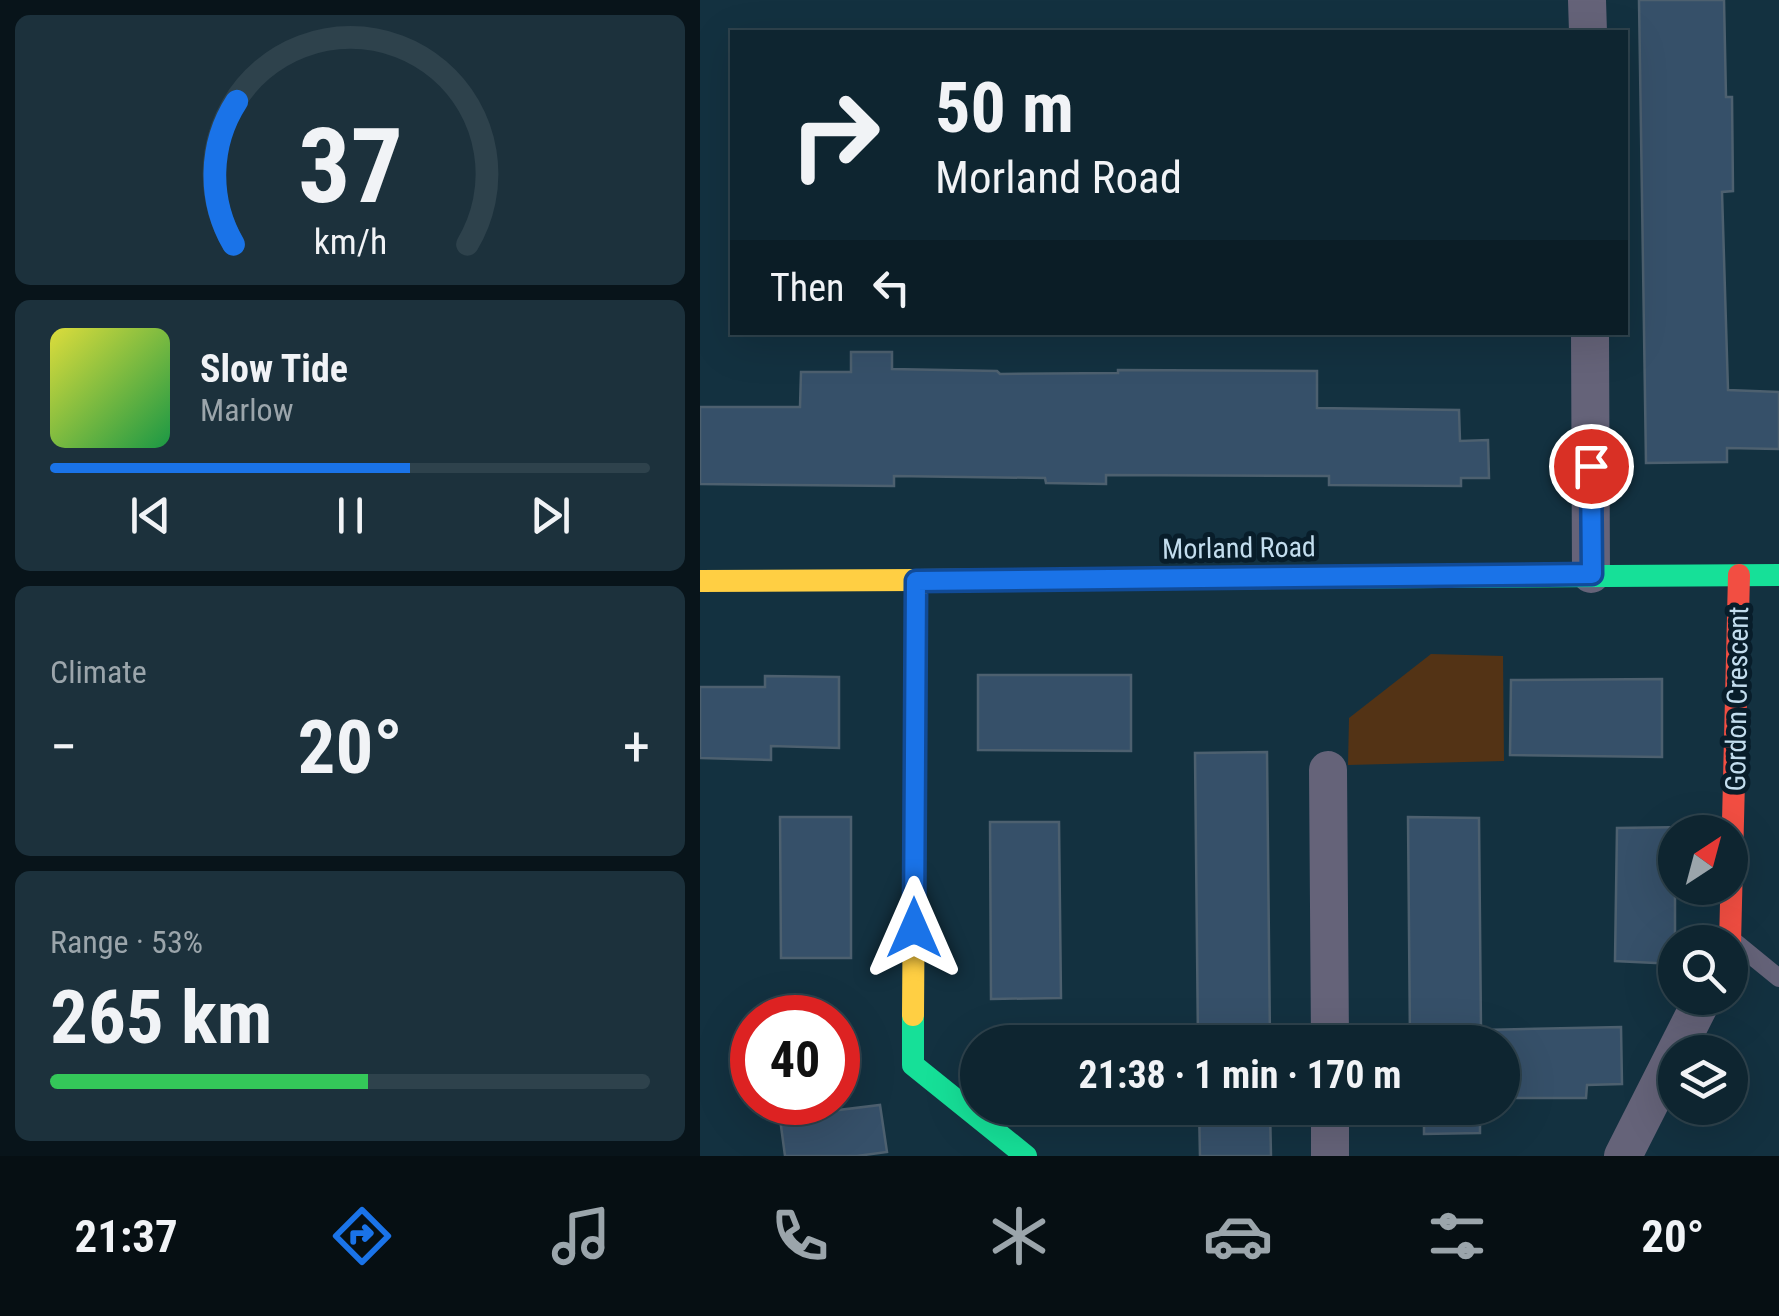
<!DOCTYPE html>
<html lang="en">
<head>
<meta charset="utf-8">
<style>
  :root { --surface:#0e2530; --page:#1c313c; --text:#f1f3f6; --muted:#9ba5ab; --line:#2e424c; --accent:#1a73e8 }
  body { margin:0; font-family:"Roboto Condensed",sans-serif; background:var(--page); color:var(--text); height:100vh; display:flex; flex-direction:column; font-size:38px; white-space:nowrap }
  * { box-sizing:border-box; margin:0 }
  p { font-size:32px; color:var(--muted) }
  .icon { flex:none; width:55px; height:55px; fill:none; stroke:currentColor; stroke-width:2; stroke-linecap:round; stroke-linejoin:round }
  .map { position:relative; flex:1; overflow:hidden }
  .side { display:flex; flex-direction:column; gap:15px; padding:15px; background:#08141a; width:700px }
  .side>* { flex:none }
  .top-card { position:absolute; left:30px; top:30px; width:898px; height:305px; border-radius:0px; box-shadow:0 10px 40px #0002,0 0 0 2px var(--line); background:#0e2530; color:var(--text); overflow:hidden }
  .needle { width:65px; rotate:36deg }
  .tools { position:absolute; left:958px; top:815px; display:grid; gap:20px }
  .tools a { display:grid; place-items:center; width:90px; height:90px; border-radius:50%; background:var(--surface); box-shadow:0 10px 40px #0002,0 0 0 2px var(--line); font-size:50px }
  .speed { position:absolute; left:30px; top:995px; display:flex; gap:20px; font-size:50px; font-weight:700; text-align:center }
  .speed>* { display:grid; place-content:center; width:130px; height:130px; border-radius:50%; background:var(--surface); box-shadow:0 10px 40px #0002,0 0 0 2px var(--line); line-height:1 }
  .speed .limit { border:15px solid #d22; background:#fff; color:#111 }
  .pin { position:absolute; display:grid; place-items:center; width:85px; height:85px; color:#fff; margin:-42px; border:5px solid #fff; border-radius:50%; box-shadow:0 2px 10px #0007 }
  .me { position:absolute; width:110px; margin:-55px; rotate:0deg; stroke-linejoin:round; filter:drop-shadow(0 0 8px #0008) }
  .turn { display:flex; align-items:center; gap:35px; height:210px; padding:0 40px; font-size:45px }
  .turn .icon { width:130px; height:130px; stroke-width:2.5 }
  .turn b { display:block; font-size:70px; line-height:85px }
  .then { display:flex; align-items:center; height:95px; padding:0 40px; background:#0003; gap:20px; font-size:38px }
  .big { font-size:75px; font-weight:700; line-height:1.1 }
  .side .card { flex:1; display:flex; flex-direction:column; justify-content:center; gap:15px; min-width:0; padding:0 35px; border-radius:15px; background:var(--page) }
  .side .dial { align-items:center; gap:0 }
  .dial svg { height:260px; overflow:visible; fill:none; stroke:var(--line); stroke-width:7; stroke-linecap:round; text-anchor:middle }
  .dial text { fill:var(--text); stroke:none }
  .song { display:flex; align-items:center; gap:30px }
  .cover { width:120px; height:120px; border-radius:15px; background:linear-gradient(135deg,hsl(60 70% 55%),hsl(140 70% 35%)) }
  .played { height:10px; border-radius:5px; background:linear-gradient(90deg,var(--accent) 60%,var(--line) 60%) }
  .keys { display:flex; justify-content:space-around; direction:ltr }
  .heat { display:flex; justify-content:space-between; align-items:center; font-size:55px; direction:ltr }
  .charge { height:15px; border-radius:8px; background:linear-gradient(90deg,#34c759 53%,var(--line) 0) }
  .trip { position:absolute; left:260px; top:1025px; width:560px; height:100px; border-radius:50px; background:var(--surface); box-shadow:0 10px 40px #0002,0 0 0 2px var(--line); font-weight:700; line-height:100px; text-align:center }
  .tabs { display:flex; height:160px; justify-content:space-around; align-items:center; background:#060f13; color:var(--muted) }
  .tabs .icon { width:70px; height:70px }
  .tabs .active { color:var(--accent) }
  .tabs b { font-size:45px; color:var(--text) }
  main { display:flex; flex:1; min-height:0 }
  .map>svg:first-child { display:block }
  .park { fill:#533315 }
  .building { fill:#365069; stroke:#4d606f; stroke-width:2.5 }
  .lines { fill:none; stroke-linecap:round; stroke-linejoin:round }
  .lane { stroke:#656379; stroke-width:18 }
  .street { stroke:#656379; stroke-width:38 }
  .fast { stroke:#16e098; stroke-width:22 }
  .slow { stroke:#ffcf43; stroke-width:22 }
  .jam { stroke:#f24e42; stroke-width:22 }
  .route-casing { stroke:#114b97; stroke-width:25 }
  .route { stroke:#1a73e8; stroke-width:18 }
  .labels { text-anchor:middle; dominant-baseline:central; stroke-width:10; stroke-linejoin:round; paint-order:stroke }
  .street-label { font-size:28px; fill:#c3ddee; stroke:#081d2a }
</style>
</head>
<body>
<main>
<section class="side">
<div class="card dial"><svg viewBox="0 0 100 80">
<path d="M14 69A42 42 0 1 1 86 69"/>
<path d="M14 69A42 42 0 0 1 15 25" stroke="#1a73e8"/>
<text x="50" y="56" font-size="32" font-weight="700">37</text>
<text x="50" y="72" font-size="11">km/h</text>
</svg></div>
<div class="card">
<div class="song"><i class="cover"></i><div><b>Slow Tide</b><p>Marlow</p></div></div>
<div class="played"></div>
<div class="keys"><svg class="icon" aria-label="previous" viewBox="0 0 24 24"><path d="M18 5L8 12l10 7zM5 5v14"/></svg><svg class="icon" aria-label="pause" viewBox="0 0 24 24"><path d="M8 5v14M16 5v14"/></svg><svg class="icon" aria-label="next" viewBox="0 0 24 24"><path d="M6 5l10 7-10 7zM19 5v14"/></svg></div>
</div>
<div class="card"><p>Climate</p>
<div class="heat"><a>−</a><b class="big">20°</b><a>+</a></div>
</div>
<div class="card"><p>Range · 53%</p><b class="big">265 km</b><div class="charge"></div></div>
</section>
<div class="map">
<svg width="1079" height="1156" viewBox="0 0 1079 1156">
  <rect width="100%" height="100%" fill="#133140"/>
  <polygon class="park" points="731,654 803,656 804,761 648,765 649,718"/>
  <g class="building">
    <polygon points="939,0 1024,0 1026,97 1032,97 1033,191 1022,192 1028,390 1079,392 1079,449 1027,448 1027,462 946,463"/>
    <polygon points="151,352 192,352 192,369 297,371 300,374 418,373 418,370 617,371 617,408 759,410 760,441 788,440 789,478 761,478 761,486 629,485 629,476 406,475 406,484 346,483 345,478 194,476 194,486 0,484 0,407 100,407 101,372 151,372"/>
    <polygon points="278,675 431,675 431,751 278,750"/>
    <polygon points="65,676 139,677 139,748 71,746 71,760 0,758 0,687 65,687"/>
    <polygon points="962,679 962,757 810,755 811,680"/>
    <polygon points="567,752 570,1042 498,1042 495,753"/>
    <polygon points="80,817 151,817 151,958 81,958"/>
    <polygon points="708,817 779,818 781,1030 921,1027 922,1084 887,1085 886,1098 802,1098 802,1042 710,1042"/>
    <polygon points="290,822 359,822 361,998 291,999"/>
    <polygon points="986,827 986,832 975,832 975,888 986,889 975,888 975,964 915,961 917,828"/>
    <polygon points="129,1104 130,1111 180,1105 187,1152 157,1156 85,1156 79,1111"/>
    <polygon points="499,1108 570,1108 571,1156 500,1156"/>
    <polygon points="724,1108 780,1108 780,1133 724,1134"/>
  </g>
  <g class="lines">
    <polyline class="lane" points="1036,943 1079,978"/>
    <g class="street">
      <polyline points="887,0 888,32"/>
      <polyline points="890,332 891,574"/>
      <polyline points="628,770 630,1042"/>
      <polyline points="630,1108 630,1156"/>
      <polyline points="923,1156 1003,998"/>
    </g>
    <g class="fast">
      <polyline points="401,579 1079,575"/>
      <polyline points="213,1015 213,1065 326,1156"/>
    </g>
    <g class="slow">
      <polyline points="0,581 401,579"/>
      <polyline points="213,1015 216,581"/>
    </g>
    <polyline class="jam" points="1030,944 1039,575"/>
  </g>
  <g class="lines">
    <g class="route-casing">
      <polyline id="route" points="214,928 216,581 892,574 891,466"/>
    </g>
    <use href="#route" class="route"/>
  </g>
  <g class="labels">
    <g class="street-label">
      <text transform="translate(539 548) rotate(-1)">Morland Road</text>
      <text transform="translate(1037 699) rotate(-89)">Gordon Crescent</text>
    </g>
  </g>
</svg>
<div class="tools">
<a><svg class="needle" viewBox="-14 -14 28 28"><path d="M0-13l5 13h-10z" fill="#e53935"/><path d="M0 13l5-13h-10z" fill="#9ba5ab"/></svg></a>
<a><svg class="icon" aria-label="search" viewBox="0 0 24 24"><circle cx="10" cy="10" r="6"/><path d="M15 15l6 6"/></svg></a>
<a><svg class="icon" aria-label="layers" viewBox="0 0 24 24"><path d="M12 4l9 5-9 5-9-5zM3 14l9 5 9-5"/></svg></a>
</div>
<div class="speed"><div class="limit">40</div></div>
<div class="pin" style="left:891px;top:466px;background:#d93025"><svg class="icon" aria-label="arrive" viewBox="0 0 24 24"><path d="M6 21V4h12l-3 4 3 4H6"/></svg></div>
<svg class="me" style="left:214px;top:928px" viewBox="-20 -20 40 40"><path d="M0-17L14 15 0 8-14 15z" fill="#1a73e8" stroke="#fff" stroke-width="4"/></svg>
<div class="trip">21:38 · 1 min · 170 m</div>
<div class="top-card">
<div class="turn"><svg class="icon" aria-label="right" viewBox="0 0 24 24"><path d="M7 20v-9h11M14 6l5 5-5 5"/></svg><div><b>50 m</b>Morland Road</div></div>
<div class="then">Then<svg class="icon" aria-label="left" viewBox="0 0 24 24"><path d="M17 20v-9H6M10 6l-5 5 5 5"/></svg></div>
</div>
</div>
</main>
<nav class="tabs">
<b>21:37</b>
<svg class="icon active" aria-label="directions" viewBox="0 0 24 24"><path d="M12 3l9 9-9 9-9-9zM9 14v-3h6M13 9l2 2-2 2"/></svg>
<svg class="icon" aria-label="music" viewBox="0 0 24 24"><path d="M9 18V5l10-2v13"/><circle cx="6" cy="18" r="3"/><circle cx="16" cy="16" r="3"/></svg>
<svg class="icon" aria-label="phone" viewBox="0 0 24 24"><path d="M5 4h4l2 5-3 2q2 4 5 5l2-3 5 2v4C11 20 4 13 5 4z"/></svg>
<svg class="icon" aria-label="climate" viewBox="0 0 24 24"><path d="M12 3v18M4 7l16 10M4 17L20 7"/></svg>
<svg class="icon" aria-label="car" viewBox="0 0 24 24"><path d="M5 17H2v-5l4-1 3-4h7l3 4 3 1v5h-3M9 17h6M6 11h13"/><circle cx="7" cy="17" r="2"/><circle cx="17" cy="17" r="2"/></svg>
<svg class="icon" aria-label="filters" viewBox="0 0 24 24"><path d="M4 7h16M4 17h16"/><circle cx="9" cy="7" r="2"/><circle cx="15" cy="17" r="2"/></svg>
<b>20°</b>
</nav>
</body>
</html>
